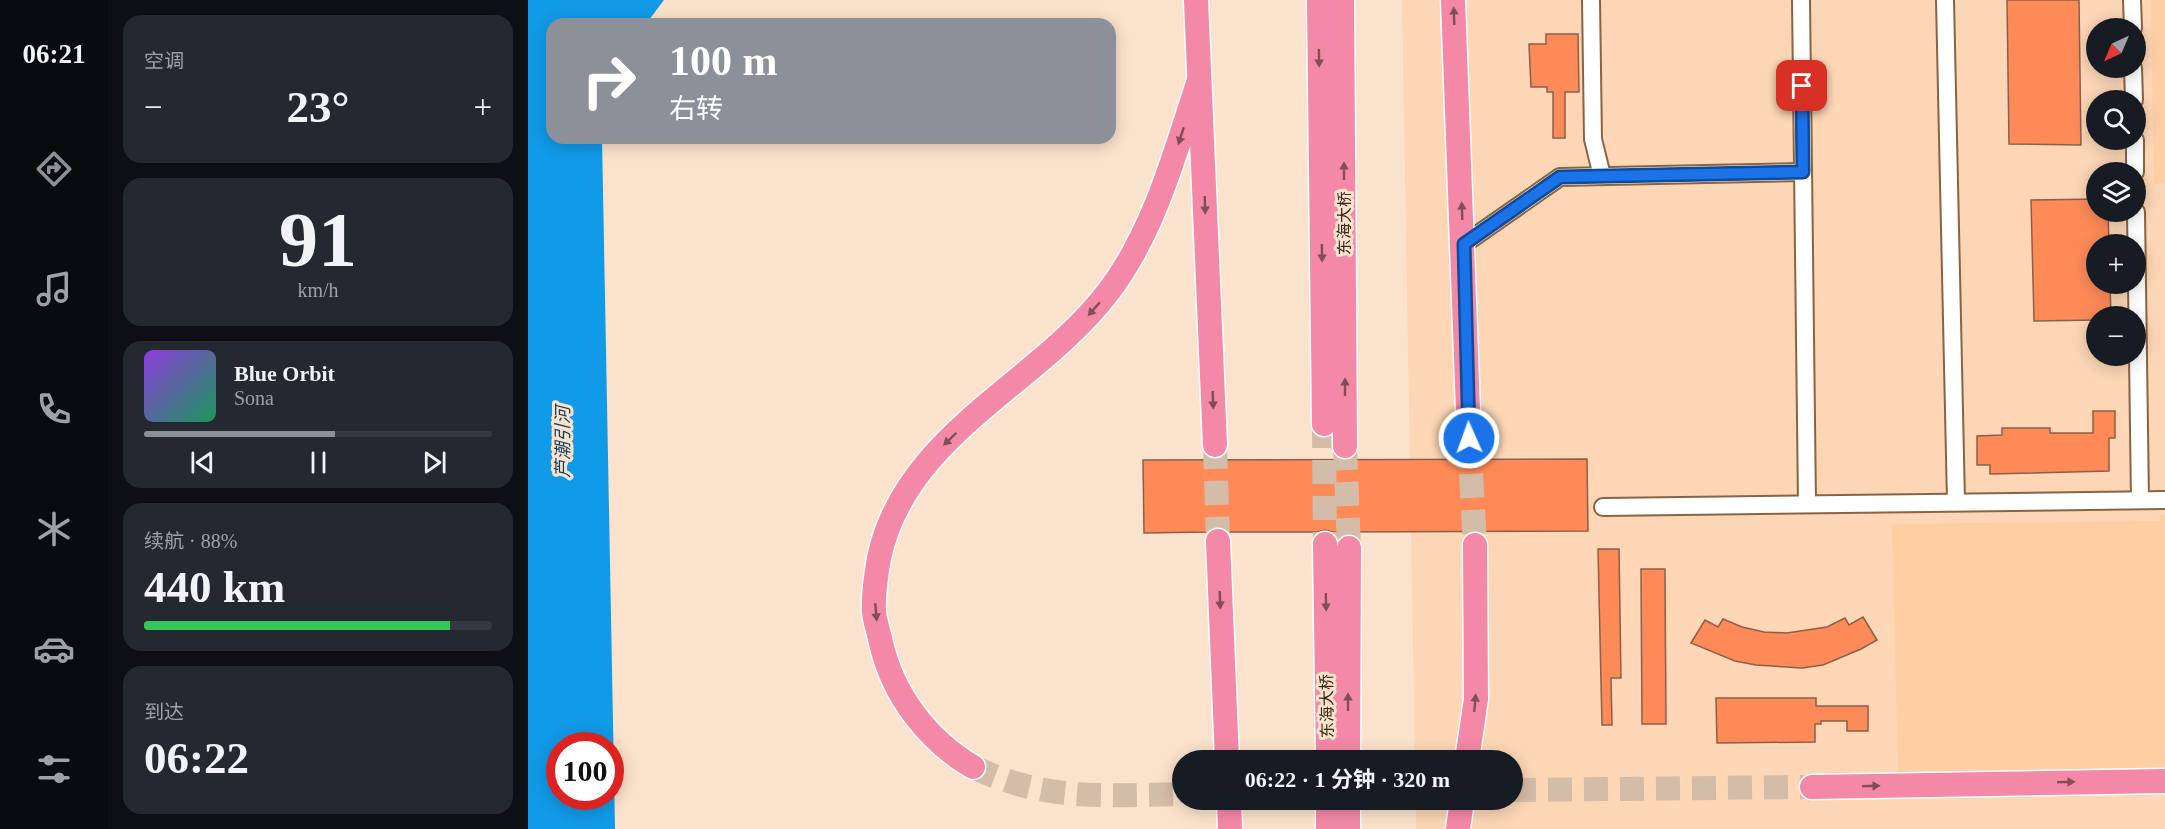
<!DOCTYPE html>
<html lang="zh">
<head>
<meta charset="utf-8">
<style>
  :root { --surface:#171b24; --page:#242831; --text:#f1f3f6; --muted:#9ea1a6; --line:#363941; --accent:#8c9099 }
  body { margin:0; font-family:"Times New Roman","Noto Sans SC",serif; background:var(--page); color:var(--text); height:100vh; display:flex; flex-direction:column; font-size:22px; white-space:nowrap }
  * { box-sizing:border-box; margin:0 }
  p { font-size:20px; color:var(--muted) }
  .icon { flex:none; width:33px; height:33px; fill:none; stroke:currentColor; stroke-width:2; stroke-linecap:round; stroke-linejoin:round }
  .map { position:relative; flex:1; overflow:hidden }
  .sheet { display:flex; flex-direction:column; gap:15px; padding:15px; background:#0d0f14; width:420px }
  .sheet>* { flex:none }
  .banner { position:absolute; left:18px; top:18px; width:570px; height:126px; border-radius:18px; box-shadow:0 3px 15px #0003; background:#8c9099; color:#fff; overflow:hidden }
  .needle { width:39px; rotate:224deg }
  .buttons { position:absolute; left:1558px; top:18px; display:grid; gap:12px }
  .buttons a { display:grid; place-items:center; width:60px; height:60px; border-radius:50%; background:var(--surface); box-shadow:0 3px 15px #0003; font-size:30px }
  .speed { position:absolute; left:18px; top:732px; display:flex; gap:12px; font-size:30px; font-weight:700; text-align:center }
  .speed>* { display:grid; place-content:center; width:78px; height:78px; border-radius:50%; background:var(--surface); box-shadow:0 3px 15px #0003; line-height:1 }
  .speed .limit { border:9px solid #d22; background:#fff; color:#111 }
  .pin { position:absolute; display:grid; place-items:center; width:51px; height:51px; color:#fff; margin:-26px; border-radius:12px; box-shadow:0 3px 9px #0006 }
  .me { position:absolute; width:66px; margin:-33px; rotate:358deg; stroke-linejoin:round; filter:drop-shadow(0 0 4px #0008) }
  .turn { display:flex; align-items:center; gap:21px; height:126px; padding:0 24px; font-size:27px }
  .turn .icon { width:78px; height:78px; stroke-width:2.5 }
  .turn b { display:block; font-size:42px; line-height:51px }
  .big { font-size:45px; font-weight:700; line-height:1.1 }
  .sheet .card { flex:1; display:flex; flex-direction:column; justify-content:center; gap:9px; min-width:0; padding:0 21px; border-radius:18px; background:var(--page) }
  .sheet .dial { align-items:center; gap:0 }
  .dial b { font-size:78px; line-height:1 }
  .song { display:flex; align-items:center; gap:18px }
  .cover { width:72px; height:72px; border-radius:9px; background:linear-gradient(135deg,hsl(270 70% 55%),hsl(150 70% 35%)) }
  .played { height:6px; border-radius:3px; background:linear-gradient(90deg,var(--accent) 55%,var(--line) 55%) }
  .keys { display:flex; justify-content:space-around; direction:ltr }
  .heat { display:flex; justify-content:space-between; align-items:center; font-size:33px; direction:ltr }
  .charge { height:9px; border-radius:4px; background:linear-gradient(90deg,#34c759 88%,var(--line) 0) }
  .trip { position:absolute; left:644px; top:750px; width:351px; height:60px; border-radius:30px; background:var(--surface); box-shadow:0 3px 15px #0003; font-weight:700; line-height:60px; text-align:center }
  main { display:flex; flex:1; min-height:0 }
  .dock { display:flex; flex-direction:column; width:108px; justify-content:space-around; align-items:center; background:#090b0e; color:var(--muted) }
  .dock .icon { width:42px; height:42px }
  .dock .active { color:var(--accent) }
  .dock b { font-size:27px; color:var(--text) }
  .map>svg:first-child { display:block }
  .built { fill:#fcd6b5; fill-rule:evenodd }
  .green { fill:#ffcea3 }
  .water { fill:#119ae8; fill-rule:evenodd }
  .building { fill:#fe8a58; stroke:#8c5f4c; stroke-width:1.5 }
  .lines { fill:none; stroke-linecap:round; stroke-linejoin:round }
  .highway-tunnel { stroke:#d4bda8; stroke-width:24; stroke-dasharray:24 12; stroke-linecap:butt }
  .minor-casing { stroke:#886443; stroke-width:20 }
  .highway-casing { stroke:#fff; stroke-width:27 }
  .minor { stroke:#fff; stroke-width:16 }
  .highway { stroke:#f489a7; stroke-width:24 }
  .oneway { fill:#834e52 }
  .route-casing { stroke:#114b97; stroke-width:15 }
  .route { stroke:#1a73e8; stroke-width:10 }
  .labels { text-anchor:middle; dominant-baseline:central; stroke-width:6; stroke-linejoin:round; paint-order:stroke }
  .street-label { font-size:16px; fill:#372719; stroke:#fbe2cc }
  .water-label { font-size:18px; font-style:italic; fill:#103f5f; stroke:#fbe2cc }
</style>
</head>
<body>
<main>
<nav class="dock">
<b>06:21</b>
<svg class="icon active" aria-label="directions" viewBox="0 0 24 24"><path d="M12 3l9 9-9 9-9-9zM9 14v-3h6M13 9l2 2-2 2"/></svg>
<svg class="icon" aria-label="music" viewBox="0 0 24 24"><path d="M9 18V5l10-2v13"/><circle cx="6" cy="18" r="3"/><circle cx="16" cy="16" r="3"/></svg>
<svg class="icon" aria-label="phone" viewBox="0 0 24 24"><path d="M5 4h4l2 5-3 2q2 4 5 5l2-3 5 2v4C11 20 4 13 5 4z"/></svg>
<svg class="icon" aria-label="climate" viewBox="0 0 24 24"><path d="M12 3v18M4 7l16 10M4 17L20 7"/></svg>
<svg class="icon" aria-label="car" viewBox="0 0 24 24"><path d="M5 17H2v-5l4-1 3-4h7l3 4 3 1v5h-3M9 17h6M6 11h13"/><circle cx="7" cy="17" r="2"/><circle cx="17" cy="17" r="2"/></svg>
<svg class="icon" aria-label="filters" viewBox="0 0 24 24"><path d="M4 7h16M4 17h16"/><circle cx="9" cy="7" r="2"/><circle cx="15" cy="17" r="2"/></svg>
</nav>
<section class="sheet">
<div class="card"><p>空调</p>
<div class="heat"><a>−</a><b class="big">23°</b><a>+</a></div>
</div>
<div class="card dial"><b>91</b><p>km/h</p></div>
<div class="card">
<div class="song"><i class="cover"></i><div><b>Blue Orbit</b><p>Sona</p></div></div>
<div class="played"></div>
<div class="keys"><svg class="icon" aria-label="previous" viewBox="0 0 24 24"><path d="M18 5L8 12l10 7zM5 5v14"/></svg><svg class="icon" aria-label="pause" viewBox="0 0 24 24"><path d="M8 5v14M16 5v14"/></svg><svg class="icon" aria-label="next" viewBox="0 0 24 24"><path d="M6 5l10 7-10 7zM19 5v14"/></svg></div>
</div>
<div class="card"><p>续航 · 88%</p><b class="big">440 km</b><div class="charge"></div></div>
<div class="card"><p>到达</p><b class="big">06:22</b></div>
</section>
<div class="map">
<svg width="1637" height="829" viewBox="0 0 1637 829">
  <rect width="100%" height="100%" fill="#fbe2cc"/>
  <path class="built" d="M874,0H1637V829H888V800H984V760H887ZM1569,28H1608V68H1569ZM1569,100H1608V140H1569ZM1569,172H1608V212H1569ZM1569,244H1608V284H1569ZM1569,316H1608V356H1569Z"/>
  <g class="green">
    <polygon points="1623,0 1637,0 1637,183 1626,184"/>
    <polygon points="1632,515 1637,515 1637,769 1370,773 1364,524 1631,521"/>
  </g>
  <path class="water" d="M0,0H136L118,24H24V138H74L87,829H0ZM32,746H82V796H32Z"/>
  <g class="building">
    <polygon points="1479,0 1551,0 1553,145 1481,144"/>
    <polygon points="1018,34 1050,34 1051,92 1037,92 1037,138 1025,138 1025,92 1019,92 1019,87 1003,87 1001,44 1018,44"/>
    <polygon points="1569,199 1569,212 1580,212 1581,244 1569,244 1569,284 1582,284 1583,316 1569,316 1569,320 1506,321 1503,200"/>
    <polygon points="1565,411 1587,411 1587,438 1581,438 1581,471 1462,474 1462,465 1449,465 1449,436 1474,435 1474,428 1522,428 1522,433 1565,433"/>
    <polygon points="1059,459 1060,531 804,532 797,530 790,532 701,532 690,527 679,532 616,533 615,460"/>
    <polygon points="1070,549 1091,549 1093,678 1083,678 1084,725 1074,725"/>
    <polygon points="1113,569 1137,569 1138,724 1114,724"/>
    <polygon points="1335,617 1349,640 1333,649 1295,665 1274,668 1228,665 1207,661 1163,643 1177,620 1190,627 1195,619 1214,627 1236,632 1259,633 1299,627 1317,618 1321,625"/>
    <polygon points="1188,698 1288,698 1288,706 1340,706 1340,731 1319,731 1319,721 1293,721 1293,724 1287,724 1287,742 1189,743"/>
  </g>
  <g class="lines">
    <g class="highway-tunnel">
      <polyline points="796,424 797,544"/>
      <polyline points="941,438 947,545"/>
      <polyline points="687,445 690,541"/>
      <polyline points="817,446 821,548"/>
      <path d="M445,767C455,771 464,776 475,779C531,800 595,795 654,794"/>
      <polyline points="984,790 1284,787"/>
    </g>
    <g class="minor-casing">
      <g id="minor">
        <polyline points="1063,0 1065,139 1074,176"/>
        <polyline points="1273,0 1279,504"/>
        <polyline points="1417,0 1428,502"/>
        <polyline points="1604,0 1605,28"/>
        <polyline points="1605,68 1606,100"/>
        <polyline points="1607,140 1607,172"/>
        <polyline points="1608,212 1612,500"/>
        <polyline points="936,244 1032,177 1275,172"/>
        <polyline points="1075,507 1637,500"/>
      </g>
    </g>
    <g class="highway-casing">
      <g id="highway">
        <polyline points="668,0 687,445"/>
        <polyline points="791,0 796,424"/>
        <polyline points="814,0 817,446"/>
        <polyline points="925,0 941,438"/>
        <polyline points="690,541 699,760"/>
        <polyline points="797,544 800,760"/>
        <polyline points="820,760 821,548"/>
        <polyline points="939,760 948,699 947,545"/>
        <path d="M445,767C399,740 365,695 353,643C351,633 347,622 346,612C345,594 348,575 351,558C377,434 510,385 581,291C627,230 647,152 671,80"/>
        <polyline points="1284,787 1637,781"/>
        <polyline points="701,800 702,829"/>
        <polyline points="800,800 800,829"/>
        <polyline points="820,829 820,800"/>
        <polyline points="930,829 934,800"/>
      </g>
    </g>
    <use href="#minor" class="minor"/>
    <use href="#highway" class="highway"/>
  </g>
  <defs><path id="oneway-solid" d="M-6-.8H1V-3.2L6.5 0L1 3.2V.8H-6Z" transform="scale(1.5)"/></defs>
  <g class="oneway">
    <use href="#oneway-solid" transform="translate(926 16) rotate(-92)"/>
    <use href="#oneway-solid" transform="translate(791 58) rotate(89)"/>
    <use href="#oneway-solid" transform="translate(653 136) rotate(108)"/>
    <use href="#oneway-solid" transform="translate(816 171) rotate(-90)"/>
    <use href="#oneway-solid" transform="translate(677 205) rotate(88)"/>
    <use href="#oneway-solid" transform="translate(934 211) rotate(-92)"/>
    <use href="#oneway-solid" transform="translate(794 253) rotate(89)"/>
    <use href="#oneway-solid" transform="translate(566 309) rotate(131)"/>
    <use href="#oneway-solid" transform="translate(817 387) rotate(-90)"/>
    <use href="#oneway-solid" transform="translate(685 400) rotate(88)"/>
    <use href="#oneway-solid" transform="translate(422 439) rotate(136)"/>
    <use href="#oneway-solid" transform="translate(692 600) rotate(88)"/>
    <use href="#oneway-solid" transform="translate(798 602) rotate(89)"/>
    <use href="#oneway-solid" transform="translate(348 612) rotate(85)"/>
    <use href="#oneway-solid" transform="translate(820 702) rotate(-90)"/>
    <use href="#oneway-solid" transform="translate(947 703) rotate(-85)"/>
    <use href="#oneway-solid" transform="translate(1538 782) rotate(-1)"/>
    <use href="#oneway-solid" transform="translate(1343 786) rotate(-1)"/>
  </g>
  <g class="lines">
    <g class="route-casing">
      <polyline id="route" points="941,438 936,244 1032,177 1275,172 1274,86"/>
    </g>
    <use href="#route" class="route"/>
  </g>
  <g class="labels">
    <g class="street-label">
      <text transform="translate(816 223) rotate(-90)">东海大桥</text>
      <text transform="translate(799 706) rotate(-91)">东海大桥</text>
    </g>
    <g class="water-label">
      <text transform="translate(35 442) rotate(-90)">芦潮引河</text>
    </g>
  </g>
</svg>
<div class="buttons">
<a><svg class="needle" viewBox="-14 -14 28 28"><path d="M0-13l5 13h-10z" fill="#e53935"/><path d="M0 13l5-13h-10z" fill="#9ea1a6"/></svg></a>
<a><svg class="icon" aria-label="search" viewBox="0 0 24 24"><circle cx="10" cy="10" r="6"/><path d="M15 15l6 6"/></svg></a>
<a><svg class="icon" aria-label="layers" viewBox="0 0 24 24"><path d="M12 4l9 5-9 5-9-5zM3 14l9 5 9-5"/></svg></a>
<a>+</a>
<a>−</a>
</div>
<div class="speed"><div class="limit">100</div></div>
<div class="pin" style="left:1274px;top:86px;background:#d93025"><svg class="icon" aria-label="arrive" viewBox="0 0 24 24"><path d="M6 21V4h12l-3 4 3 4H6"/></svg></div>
<svg class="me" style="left:941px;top:438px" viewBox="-20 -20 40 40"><circle r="17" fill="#1a73e8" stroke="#fff" stroke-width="3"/><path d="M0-11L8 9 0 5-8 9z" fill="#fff"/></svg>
<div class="trip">06:22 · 1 分钟 · 320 m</div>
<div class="banner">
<div class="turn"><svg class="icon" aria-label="right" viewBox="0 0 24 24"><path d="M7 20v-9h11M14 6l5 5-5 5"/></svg><div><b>100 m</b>右转</div></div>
</div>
</div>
</main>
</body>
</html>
